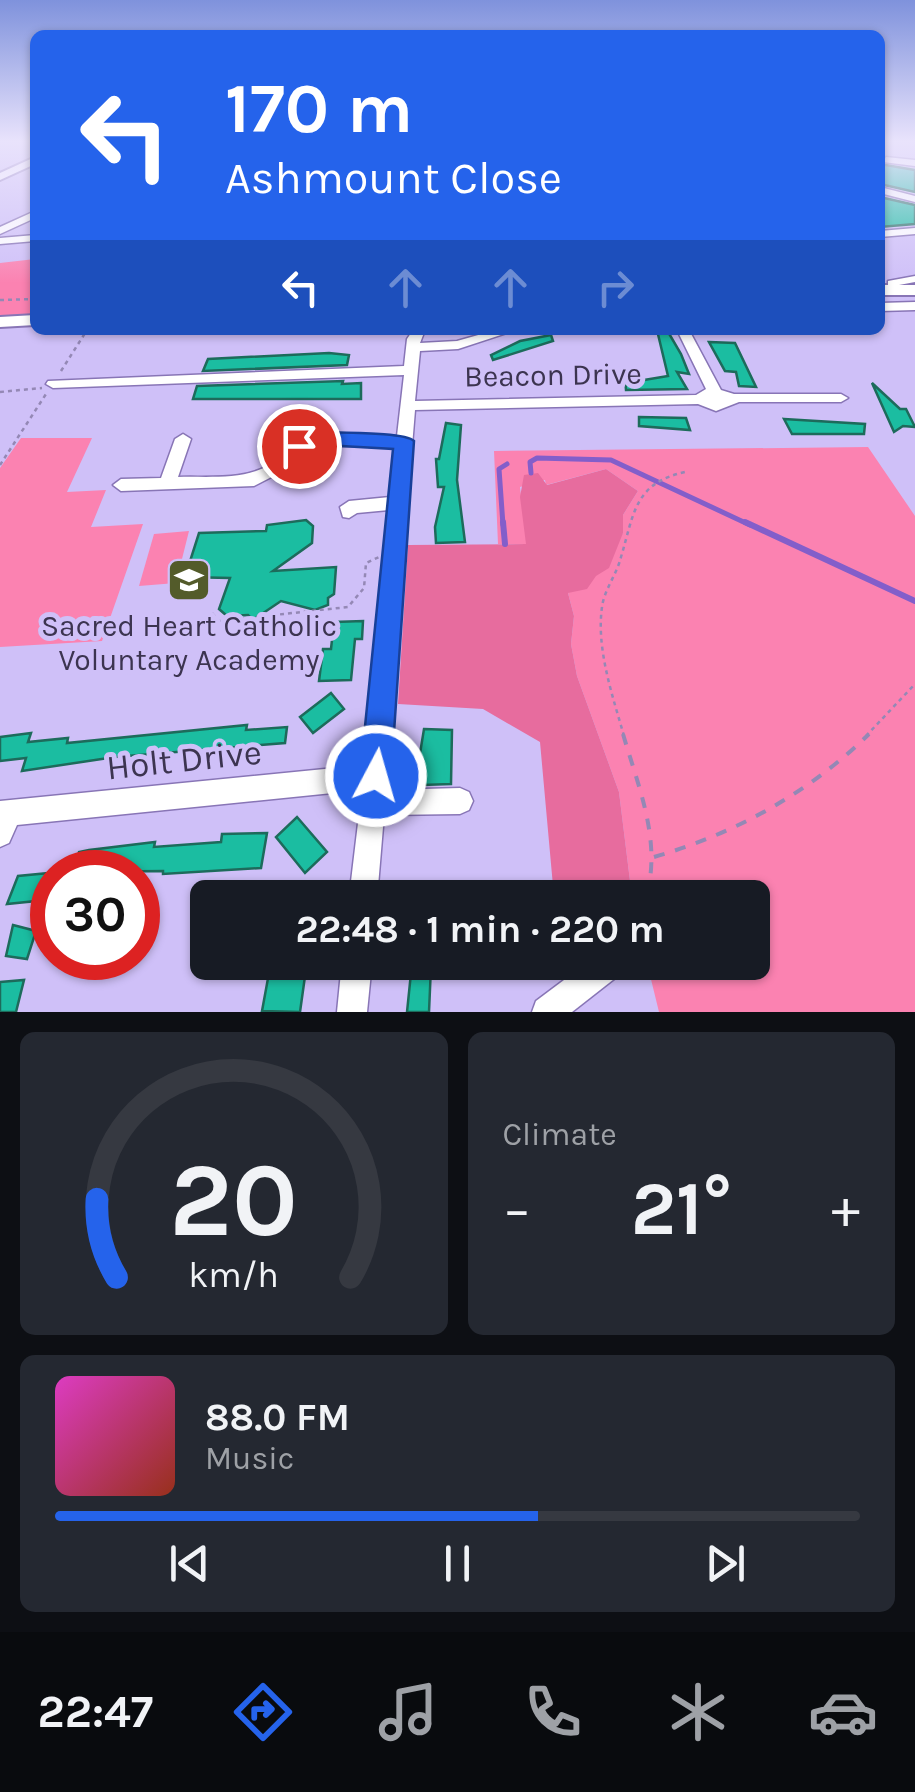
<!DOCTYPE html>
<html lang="en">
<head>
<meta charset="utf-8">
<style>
  :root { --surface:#171b24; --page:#242831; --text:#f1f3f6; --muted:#9ea1a6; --line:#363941; --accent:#2563eb }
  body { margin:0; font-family:Karla,sans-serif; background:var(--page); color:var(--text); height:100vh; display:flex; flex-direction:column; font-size:38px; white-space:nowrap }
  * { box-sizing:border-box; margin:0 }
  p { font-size:32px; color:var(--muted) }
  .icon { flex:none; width:55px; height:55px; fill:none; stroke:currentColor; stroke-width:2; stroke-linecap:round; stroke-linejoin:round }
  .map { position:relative; height:1012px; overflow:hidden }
  .sheet { display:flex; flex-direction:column; gap:20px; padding:20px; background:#0d0f14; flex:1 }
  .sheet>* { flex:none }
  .hud { position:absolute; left:30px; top:30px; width:855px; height:305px; border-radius:15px; box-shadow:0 2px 8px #0004; background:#2563eb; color:#fff; overflow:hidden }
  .speed { position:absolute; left:30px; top:850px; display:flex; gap:20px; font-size:50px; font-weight:700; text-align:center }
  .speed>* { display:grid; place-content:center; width:130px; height:130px; border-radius:50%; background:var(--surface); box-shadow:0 2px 8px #0004; line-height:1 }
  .speed .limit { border:15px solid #d22; background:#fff; color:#111 }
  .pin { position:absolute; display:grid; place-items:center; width:85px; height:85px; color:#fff; margin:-42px; border:5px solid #fff; border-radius:50%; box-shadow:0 2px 10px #0007 }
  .me { position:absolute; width:110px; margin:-55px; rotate:6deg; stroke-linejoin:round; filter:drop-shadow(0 0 8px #0008) }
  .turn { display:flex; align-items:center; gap:35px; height:210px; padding:0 30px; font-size:45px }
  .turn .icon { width:130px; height:130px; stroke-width:2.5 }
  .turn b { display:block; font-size:70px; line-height:85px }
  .lanes { display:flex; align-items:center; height:95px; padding:0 30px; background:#0003; justify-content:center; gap:50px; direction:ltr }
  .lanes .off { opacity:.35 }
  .big { font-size:75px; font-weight:700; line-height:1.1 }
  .sheet .widget { flex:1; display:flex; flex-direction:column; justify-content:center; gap:15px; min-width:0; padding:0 35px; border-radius:15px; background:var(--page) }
  .sheet .dial { align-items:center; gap:0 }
  .dial svg { height:260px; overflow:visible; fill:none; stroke:var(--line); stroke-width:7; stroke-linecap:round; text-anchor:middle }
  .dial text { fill:var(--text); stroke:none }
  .song { display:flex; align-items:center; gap:30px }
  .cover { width:120px; height:120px; border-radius:15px; background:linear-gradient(135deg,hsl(310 70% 55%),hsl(10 70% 35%)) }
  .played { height:10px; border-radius:5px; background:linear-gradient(90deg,var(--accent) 60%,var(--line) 60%) }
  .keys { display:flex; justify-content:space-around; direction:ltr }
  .heat { display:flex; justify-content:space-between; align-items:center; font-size:55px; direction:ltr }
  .sheet .tiles { flex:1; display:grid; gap:20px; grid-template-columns:1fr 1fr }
  .widget:last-child { grid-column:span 2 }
  .trip { position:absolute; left:190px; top:880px; width:580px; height:100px; border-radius:15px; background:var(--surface); box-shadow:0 2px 8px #0004; font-weight:700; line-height:100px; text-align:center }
  .menu { display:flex; height:160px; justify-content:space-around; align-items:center; background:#090b0e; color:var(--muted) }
  .menu .icon { width:70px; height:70px }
  .menu .on { color:var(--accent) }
  .menu b { font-size:45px; color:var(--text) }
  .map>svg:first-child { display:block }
  .green { fill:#fb82b1 }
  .forest { fill:#e76c9e }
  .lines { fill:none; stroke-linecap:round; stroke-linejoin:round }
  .stream-far1 { stroke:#835eca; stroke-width:5 }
  .stream { stroke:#835eca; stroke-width:6 }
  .building { fill:#1bbda1; stroke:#1d6b5b; stroke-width:2.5 }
  .minor-casing { stroke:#8875b6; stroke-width:3 }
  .major-casing { stroke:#8875b6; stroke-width:4 }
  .path-far1 { stroke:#9488b5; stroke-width:2.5; stroke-dasharray:4 4; stroke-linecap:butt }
  .path { stroke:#9488b5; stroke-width:4; stroke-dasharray:11 11; stroke-linecap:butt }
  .minor { fill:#fff; fill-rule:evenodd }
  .major { fill:#fff; fill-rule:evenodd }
  .route { fill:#2563eb; stroke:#184099; stroke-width:2.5 }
  .labels { text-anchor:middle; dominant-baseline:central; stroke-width:10; stroke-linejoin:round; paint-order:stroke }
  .street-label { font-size:30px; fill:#3c3450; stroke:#cfc0f8 }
  .poi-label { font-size:30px; fill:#3c3450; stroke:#cfc0f8 }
  .near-street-label { font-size:35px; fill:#3c3450; stroke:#cfc0f8 }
</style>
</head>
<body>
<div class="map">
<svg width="915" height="1012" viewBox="0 0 915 1012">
  <rect width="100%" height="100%" fill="#cfc0f8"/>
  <g class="green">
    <polygon points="35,259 35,314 0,316 0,263"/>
    <polygon points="21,438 92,438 67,492 106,490 91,527 143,524 102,641 0,647 0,468"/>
    <polygon points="868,447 915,516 915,1012 659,1012 647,963 752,962 752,898 632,897 619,792 577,676 571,644 574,616 568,593 623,533 623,515 638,491 606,469 546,485 545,480 520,487 527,544 498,544 494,451"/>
    <polygon points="189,531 176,583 139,586 154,534"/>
  </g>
  <polygon class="forest" points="606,469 638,491 623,515 623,533 609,568 596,576 587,589 568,593 574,616 571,644 577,676 619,792 632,897 554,897 540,742 483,709 398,704 408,545 526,544 520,497 524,475 538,473 547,485"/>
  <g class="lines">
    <g class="stream-far1">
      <polyline points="531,473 530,462 537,458 611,460 750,525"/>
      <polyline points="503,525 499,469 507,464"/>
    </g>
    <g class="stream">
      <polyline points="503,522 505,544"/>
      <polyline points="745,522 915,601"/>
    </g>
  </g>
  <g class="building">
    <polygon points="880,164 915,170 915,192 880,184"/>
    <polygon points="880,197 915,205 915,224 880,227"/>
    <polygon points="657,330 667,330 681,354 689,374 677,372 687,389 626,390 625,377 638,378 638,381 668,376"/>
    <polygon points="551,335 553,341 493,360 491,355 520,341"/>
    <polygon points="709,342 735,343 756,387 739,386 736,372 725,371"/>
    <polygon points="329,353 349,355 347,365 203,371 208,359"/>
    <polygon points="343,381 342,384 361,383 361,399 193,399 197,386"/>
    <polygon points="872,383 900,409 906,409 915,427 903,426 894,432"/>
    <polygon points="639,417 686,418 690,430 639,426"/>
    <polygon points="784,419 865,424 864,434 792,434"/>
    <polygon points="446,423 461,425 457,480 465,542 436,543 435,527 444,487 438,487 436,459 439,459"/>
    <polygon points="306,520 313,526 312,543 273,571 336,567 334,594 328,598 328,605 315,610 281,601 253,620 248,615 227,616 219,609 230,578 185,577 199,533 266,531 267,525"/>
    <polygon points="363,621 362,639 355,639 351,680 319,681 323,649 331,649 334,622"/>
    <polygon points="331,693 344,709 313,733 300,717"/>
    <polygon points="247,725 246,730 287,727 285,743 115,757 22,771 26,758 0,761 0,737 31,733 28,742 68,738 67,743"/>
    <polygon points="424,729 452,730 451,784 422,785 422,772 417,772"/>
    <polygon points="297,817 327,852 305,873 276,837"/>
    <polygon points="267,833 261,868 163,874 163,871 74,872 79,852 89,850 155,842 154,847 221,842 222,834"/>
    <polygon points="49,873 36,901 7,904 18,876"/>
    <polygon points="13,925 36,931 27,959 6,956"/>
    <polygon points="271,962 307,962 300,1012 262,1011"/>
    <polygon points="431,966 429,1012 407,1012 411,973"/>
    <polygon points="24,980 16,1012 0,1012 0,982"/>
  </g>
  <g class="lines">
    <g class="minor-casing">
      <g id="minor">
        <polygon points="886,157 915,160 915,166 883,162"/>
        <polygon points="880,187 915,196 915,202 880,193"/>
        <polygon points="35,211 35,218 0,234 0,227"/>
        <polygon points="915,228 915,234 880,237 880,231"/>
        <polygon points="35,235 35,241 0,244 0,238"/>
        <polygon points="915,276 915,282 899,285 898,293 888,290 888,281"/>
        <polygon points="915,302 915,310 880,311 880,303"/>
        <path d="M413,330H425L420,343L457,341L496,330H516L458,349L420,351L415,401L696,395L706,389L677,330H689L721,390L734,394H841L848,398L841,402H739L716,411L698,404L415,410C404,537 398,664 387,790L460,788L469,792L473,801L469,810L460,814L384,815L377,898H349L362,790L17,825L9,843L0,847V801L365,765L378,649L389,510L357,513L349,518L343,517L340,507L349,501L390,497L396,446H310L287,469L254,486L121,491L113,485L121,479L161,478L175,439L183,434L191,439L178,477C210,476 247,481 274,462C286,454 293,441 306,436H397L404,375L53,388L46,384L48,381L404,366L407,339Z"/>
        <polygon points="342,962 372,962 367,1012 337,1012"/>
        <polygon points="588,962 627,962 623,972 572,1012 532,1012 536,1001"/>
      </g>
    </g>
    <g class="major-casing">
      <g id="major">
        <polygon points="35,157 35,164 0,180 0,173"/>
        <rect x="880" y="285" width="35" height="10"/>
        <polygon points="35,315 35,325 0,327 0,317"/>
      </g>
    </g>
    <g class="path-far1">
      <polyline points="0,300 35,299"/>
      <polyline points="61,371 87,330"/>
      <polyline points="0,392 42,388"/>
      <polyline points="0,465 46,394"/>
      <polyline points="212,613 219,621 348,607 364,588 366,563 379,557"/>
      <path d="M624,736C613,697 596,649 602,607C604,590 617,574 621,557C634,514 634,483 685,472"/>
      <polyline points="866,736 915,684"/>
    </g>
    <g class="path">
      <path d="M623,734C639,789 662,841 646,898"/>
      <path d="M654,857C734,834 809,793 869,734"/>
    </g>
    <use href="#minor" class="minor"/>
    <use href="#major" class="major"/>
  </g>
  <linearGradient id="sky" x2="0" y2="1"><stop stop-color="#7f92dc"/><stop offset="0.5" stop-color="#e9e3fc"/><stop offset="1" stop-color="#e9e3fc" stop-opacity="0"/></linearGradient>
  <rect width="915" height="283" fill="url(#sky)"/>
  <path class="route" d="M323,432C342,433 405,432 414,441L391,776L387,787L376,792L364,787L360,776L393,449L324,445L299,453L288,446L291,441Z"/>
  <defs>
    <g id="school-square" transform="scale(2.25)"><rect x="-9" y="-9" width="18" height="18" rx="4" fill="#535b2a" stroke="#cfc0f8"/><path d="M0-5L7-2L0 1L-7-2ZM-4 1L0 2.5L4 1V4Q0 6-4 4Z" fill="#fff"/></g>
  </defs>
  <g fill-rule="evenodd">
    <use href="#school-square" x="189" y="580"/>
  </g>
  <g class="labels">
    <g class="street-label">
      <text transform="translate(553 375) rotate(-1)">Beacon Drive</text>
    </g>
    <g class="poi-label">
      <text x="189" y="626">Sacred Heart Catholic<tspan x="189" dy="34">Voluntary Academy</tspan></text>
    </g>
    <g class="near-street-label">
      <text transform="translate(184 760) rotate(-6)">Holt Drive</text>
    </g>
  </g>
</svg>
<div class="speed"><div class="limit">30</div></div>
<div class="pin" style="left:299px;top:446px;background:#d93025"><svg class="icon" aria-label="arrive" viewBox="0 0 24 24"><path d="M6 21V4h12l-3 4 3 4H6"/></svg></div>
<svg class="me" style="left:376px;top:776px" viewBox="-20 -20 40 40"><circle r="17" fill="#2563eb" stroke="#fff" stroke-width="3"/><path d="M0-11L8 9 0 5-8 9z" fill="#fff"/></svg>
<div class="trip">22:48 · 1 min · 220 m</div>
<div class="hud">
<div class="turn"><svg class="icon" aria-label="left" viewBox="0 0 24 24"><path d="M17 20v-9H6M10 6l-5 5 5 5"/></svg><div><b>170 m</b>Ashmount Close</div></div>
<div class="lanes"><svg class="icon" aria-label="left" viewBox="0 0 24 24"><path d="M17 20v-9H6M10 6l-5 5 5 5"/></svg><svg class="icon off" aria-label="ahead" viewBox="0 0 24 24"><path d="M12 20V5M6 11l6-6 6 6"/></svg><svg class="icon off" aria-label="ahead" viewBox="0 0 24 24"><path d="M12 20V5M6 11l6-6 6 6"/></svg><svg class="icon off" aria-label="right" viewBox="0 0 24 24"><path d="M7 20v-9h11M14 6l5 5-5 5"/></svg></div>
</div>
</div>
<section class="sheet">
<div class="tiles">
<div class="widget dial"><svg viewBox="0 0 100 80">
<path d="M14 69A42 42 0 1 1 86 69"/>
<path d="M14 69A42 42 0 0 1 8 45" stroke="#2563eb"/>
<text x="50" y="56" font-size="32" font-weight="700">20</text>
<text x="50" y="72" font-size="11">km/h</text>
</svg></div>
<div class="widget"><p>Climate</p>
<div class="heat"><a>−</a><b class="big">21°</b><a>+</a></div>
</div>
<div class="widget">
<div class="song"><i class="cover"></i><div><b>88.0 FM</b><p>Music</p></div></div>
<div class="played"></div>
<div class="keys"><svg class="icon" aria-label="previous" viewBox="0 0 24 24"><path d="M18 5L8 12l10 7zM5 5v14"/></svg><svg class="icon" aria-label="pause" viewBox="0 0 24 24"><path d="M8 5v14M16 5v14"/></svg><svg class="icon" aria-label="next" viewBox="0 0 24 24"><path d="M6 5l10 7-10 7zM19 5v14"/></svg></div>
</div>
</div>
</section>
<nav class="menu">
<b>22:47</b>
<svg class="icon on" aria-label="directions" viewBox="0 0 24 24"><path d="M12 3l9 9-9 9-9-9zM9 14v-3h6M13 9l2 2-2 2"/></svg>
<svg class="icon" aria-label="music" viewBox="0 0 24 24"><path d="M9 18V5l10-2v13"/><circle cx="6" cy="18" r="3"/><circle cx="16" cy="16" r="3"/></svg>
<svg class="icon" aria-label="phone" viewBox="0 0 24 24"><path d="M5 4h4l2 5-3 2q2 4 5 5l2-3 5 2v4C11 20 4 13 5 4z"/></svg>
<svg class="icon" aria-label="climate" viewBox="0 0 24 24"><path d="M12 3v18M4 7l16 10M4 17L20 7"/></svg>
<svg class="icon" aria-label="car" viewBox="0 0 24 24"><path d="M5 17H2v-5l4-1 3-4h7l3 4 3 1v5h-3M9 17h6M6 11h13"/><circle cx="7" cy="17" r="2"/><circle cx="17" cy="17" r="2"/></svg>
</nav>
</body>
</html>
